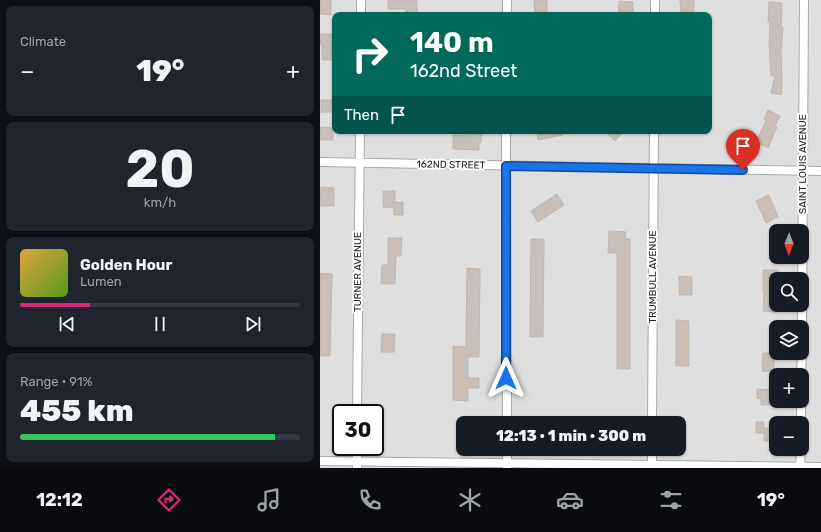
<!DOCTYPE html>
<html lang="en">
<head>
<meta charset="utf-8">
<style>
  :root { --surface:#171b24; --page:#20242c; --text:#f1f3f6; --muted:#9ea1a6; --line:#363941; --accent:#db2777 }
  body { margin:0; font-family:Rubik,sans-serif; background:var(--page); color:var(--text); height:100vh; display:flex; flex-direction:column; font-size:15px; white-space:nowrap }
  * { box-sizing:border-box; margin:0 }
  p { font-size:13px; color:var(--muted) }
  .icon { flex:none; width:22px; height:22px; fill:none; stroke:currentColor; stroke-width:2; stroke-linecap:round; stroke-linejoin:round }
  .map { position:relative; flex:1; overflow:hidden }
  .sheet { display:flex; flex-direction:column; gap:6px; padding:6px; background:#0d0f14; width:320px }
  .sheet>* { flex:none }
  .hud { position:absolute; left:12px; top:12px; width:380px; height:122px; border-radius:8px; box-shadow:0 1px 3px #0004; background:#00695c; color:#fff; overflow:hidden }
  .needle { width:26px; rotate:181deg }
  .tools { position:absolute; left:449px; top:224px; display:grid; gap:8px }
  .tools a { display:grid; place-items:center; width:40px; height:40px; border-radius:8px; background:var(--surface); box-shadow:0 1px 3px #0004; font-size:20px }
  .speed { position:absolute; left:12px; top:404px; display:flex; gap:8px; font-size:20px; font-weight:700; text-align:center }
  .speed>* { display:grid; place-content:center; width:52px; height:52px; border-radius:50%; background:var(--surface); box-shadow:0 1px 3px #0004; line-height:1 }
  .speed .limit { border:2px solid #111; border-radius:6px; background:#fff; color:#111 }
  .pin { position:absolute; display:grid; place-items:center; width:34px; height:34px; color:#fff; margin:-41px -17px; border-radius:50% 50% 50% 0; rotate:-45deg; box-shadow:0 0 4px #0007 }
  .pin .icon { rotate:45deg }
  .me { position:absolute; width:44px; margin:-22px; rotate:0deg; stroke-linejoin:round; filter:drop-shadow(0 0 3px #0008) }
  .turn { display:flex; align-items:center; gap:14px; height:84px; padding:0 12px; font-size:18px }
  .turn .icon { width:52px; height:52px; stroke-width:2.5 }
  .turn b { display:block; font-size:28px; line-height:34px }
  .then { display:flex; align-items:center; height:38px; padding:0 12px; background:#0003; gap:8px; font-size:15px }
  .big { font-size:30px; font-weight:800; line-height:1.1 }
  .sheet .widget { flex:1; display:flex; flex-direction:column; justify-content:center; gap:6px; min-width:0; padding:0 14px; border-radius:8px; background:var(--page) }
  .sheet .dial { align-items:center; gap:0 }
  .dial b { font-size:52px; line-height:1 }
  .song { display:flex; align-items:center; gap:12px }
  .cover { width:48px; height:48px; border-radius:6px; background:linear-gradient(135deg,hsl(40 70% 55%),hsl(90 70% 35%)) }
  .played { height:4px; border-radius:2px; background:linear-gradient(90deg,var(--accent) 25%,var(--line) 25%) }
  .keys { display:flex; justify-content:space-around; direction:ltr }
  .heat { display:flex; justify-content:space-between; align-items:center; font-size:22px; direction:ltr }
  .charge { height:6px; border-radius:3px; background:linear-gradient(90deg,#34c759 91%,var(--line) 0) }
  .trip { position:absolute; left:136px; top:416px; width:230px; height:40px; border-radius:8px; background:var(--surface); box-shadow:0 1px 3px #0004; font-weight:800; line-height:40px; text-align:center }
  .menu { display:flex; height:64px; justify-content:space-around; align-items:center; background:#090b0e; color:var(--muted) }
  .menu .icon { width:28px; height:28px }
  .menu .current { color:var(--accent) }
  .menu b { font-size:18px; color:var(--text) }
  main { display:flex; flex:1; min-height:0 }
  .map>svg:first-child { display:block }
  .residential { fill:#e0dfdf; fill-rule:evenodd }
  .building { fill:#c7bfb8; stroke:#c4b6ab }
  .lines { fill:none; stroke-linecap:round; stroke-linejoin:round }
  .street-casing { stroke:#a9a9a9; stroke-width:10 }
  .street { stroke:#fff; stroke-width:8 }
  .route-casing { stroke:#114b97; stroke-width:10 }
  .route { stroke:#1a73e8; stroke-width:7 }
  .labels { text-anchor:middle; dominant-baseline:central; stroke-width:4; stroke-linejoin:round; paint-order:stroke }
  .street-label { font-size:10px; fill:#222; stroke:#fff }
</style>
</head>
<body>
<main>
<section class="sheet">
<div class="widget"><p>Climate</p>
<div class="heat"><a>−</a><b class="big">19°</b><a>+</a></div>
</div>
<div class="widget dial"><b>20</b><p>km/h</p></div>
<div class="widget">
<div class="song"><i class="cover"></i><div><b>Golden Hour</b><p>Lumen</p></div></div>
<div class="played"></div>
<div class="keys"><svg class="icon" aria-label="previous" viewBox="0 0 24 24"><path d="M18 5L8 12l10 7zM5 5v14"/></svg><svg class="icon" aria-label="pause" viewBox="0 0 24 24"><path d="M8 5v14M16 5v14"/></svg><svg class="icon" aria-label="next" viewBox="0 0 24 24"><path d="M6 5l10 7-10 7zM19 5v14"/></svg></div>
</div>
<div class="widget"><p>Range · 91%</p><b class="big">455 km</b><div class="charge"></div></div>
</section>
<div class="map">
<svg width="501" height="468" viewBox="0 0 501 468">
  <rect width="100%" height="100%" fill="#f2efe9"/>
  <path class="residential" d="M0,0H501V468H0ZM15,15H389V131H15ZM456,231H482V257H456ZM456,279H482V305H456ZM456,327H482V353H456ZM456,375H482V401H456ZM21,413H55V447H21ZM143,423H359V449H143ZM456,423H482V449H456Z"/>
  <g class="building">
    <polygon points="0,0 11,0 11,15 0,14"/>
    <polygon points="68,0 97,0 97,15 85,15 86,9 68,9"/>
    <polygon points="214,0 227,0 227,15 215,15"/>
    <polygon points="360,0 374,0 374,15 361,15"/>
    <polygon points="299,1 313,2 313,15 298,15"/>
    <polygon points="449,2 462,3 461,27 463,27 461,52 462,85 461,95 451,93 455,76 451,76 449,44 450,22 448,22"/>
    <polygon points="0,34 12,34 12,60 2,60 2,44 0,44"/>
    <rect x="1" y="100" width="14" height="12"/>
    <polygon points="448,110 460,116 455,126 457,127 448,148 436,142 446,121 444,119"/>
    <polygon points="0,127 13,128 13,140 0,140"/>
    <polygon points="150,131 162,131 161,143 159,143 159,150 133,149 133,135 150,135"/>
    <polygon points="217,131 243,131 243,135 218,140"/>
    <polygon points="284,131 305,131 295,141"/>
    <polygon points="1,187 14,188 14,206 0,206"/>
    <polygon points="63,191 75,191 75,202 83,202 83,215 74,215 74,208 63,207"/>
    <polygon points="237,194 244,205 218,222 211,211"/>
    <polygon points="449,195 458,217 446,223 436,201"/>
    <polygon points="289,231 306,232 305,239 310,239 310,369 297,369 297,253 288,253"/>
    <polygon points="68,238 82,238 81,256 76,256 75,284 61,284 62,265 68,265"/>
    <polygon points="211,239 224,239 223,337 210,337"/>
    <polygon points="147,268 160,269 159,357 148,357 148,378 159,378 159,388 148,388 148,401 133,400 133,346 146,347"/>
    <polygon points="443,270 458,270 458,279 456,279 456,312 443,311 444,291 443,291"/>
    <polygon points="0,273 12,274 10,356 0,356"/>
    <polygon points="359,276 372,277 372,295 359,295"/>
    <polygon points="356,320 369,321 369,366 356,366"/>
    <polygon points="62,334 75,334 74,352 61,352"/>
    <polygon points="443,353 454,353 454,372 442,371"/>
    <polygon points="437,389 454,390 453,405 441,405 441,399 437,398"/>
    <polygon points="436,422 444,422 444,428 455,428 455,441 444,441 444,433 436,433"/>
  </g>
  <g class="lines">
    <g class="street-casing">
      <g id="street">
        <polyline points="41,15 41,0"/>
        <polyline points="187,15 187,0"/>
        <polyline points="335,15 335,0"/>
        <polyline points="186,131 187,423"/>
        <polyline points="0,162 501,171"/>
        <polyline points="482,327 484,0"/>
        <polyline points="481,375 482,353"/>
        <polyline points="37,413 40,131"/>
        <polyline points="332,423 334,131"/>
        <polyline points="481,423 481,401"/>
        <polyline points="0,461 501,467"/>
        <polyline points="187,467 187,449"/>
        <polyline points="37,468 37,447"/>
        <polyline points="332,468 332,449"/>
        <polyline points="480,468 481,449"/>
      </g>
    </g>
    <use href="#street" class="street"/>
  </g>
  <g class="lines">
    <g class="route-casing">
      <polyline id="route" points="186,378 186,166 423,170"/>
    </g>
    <use href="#route" class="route"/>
  </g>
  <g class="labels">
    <g class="street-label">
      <text transform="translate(483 164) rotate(-90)">SAINT LOUIS AVENUE</text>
      <text transform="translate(131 165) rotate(1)">162ND STREET</text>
      <text transform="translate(38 272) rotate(-90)">TURNER AVENUE</text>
      <text transform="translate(333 277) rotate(-90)">TRUMBULL AVENUE</text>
    </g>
  </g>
</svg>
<div class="tools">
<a><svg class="needle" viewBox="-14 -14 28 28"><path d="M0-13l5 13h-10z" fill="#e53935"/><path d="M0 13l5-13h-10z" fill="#9ea1a6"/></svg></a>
<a><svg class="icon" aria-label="search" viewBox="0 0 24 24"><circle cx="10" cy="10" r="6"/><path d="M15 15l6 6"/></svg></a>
<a><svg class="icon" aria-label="layers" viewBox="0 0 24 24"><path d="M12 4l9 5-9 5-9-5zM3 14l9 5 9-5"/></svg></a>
<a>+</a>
<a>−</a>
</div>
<div class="speed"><div class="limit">30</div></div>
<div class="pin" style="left:423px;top:170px;background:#d93025"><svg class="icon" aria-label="arrive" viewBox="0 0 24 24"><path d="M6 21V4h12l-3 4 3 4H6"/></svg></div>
<svg class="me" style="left:186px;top:378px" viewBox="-20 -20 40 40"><path d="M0-17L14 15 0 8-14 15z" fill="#1a73e8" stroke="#fff" stroke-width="4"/></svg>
<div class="trip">12:13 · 1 min · 300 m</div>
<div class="hud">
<div class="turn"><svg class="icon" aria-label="right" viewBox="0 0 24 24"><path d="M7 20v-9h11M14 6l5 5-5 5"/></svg><div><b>140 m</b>162nd Street</div></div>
<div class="then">Then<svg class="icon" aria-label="arrive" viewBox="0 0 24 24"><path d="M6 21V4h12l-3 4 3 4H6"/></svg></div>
</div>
</div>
</main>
<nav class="menu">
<b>12:12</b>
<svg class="icon current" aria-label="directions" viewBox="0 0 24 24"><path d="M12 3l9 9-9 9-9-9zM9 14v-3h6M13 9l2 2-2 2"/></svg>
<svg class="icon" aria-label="music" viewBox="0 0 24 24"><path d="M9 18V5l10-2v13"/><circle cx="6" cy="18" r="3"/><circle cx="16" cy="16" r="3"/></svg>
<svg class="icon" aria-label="phone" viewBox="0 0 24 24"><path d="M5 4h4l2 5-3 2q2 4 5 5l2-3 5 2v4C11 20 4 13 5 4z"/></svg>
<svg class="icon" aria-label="climate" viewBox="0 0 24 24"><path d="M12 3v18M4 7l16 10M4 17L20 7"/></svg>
<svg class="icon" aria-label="car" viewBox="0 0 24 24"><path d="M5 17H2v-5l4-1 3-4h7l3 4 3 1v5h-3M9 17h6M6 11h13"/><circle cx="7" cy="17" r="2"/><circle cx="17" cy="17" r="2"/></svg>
<svg class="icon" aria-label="filters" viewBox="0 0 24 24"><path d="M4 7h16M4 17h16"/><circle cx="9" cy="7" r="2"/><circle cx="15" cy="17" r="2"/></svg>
<b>19°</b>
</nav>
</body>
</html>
